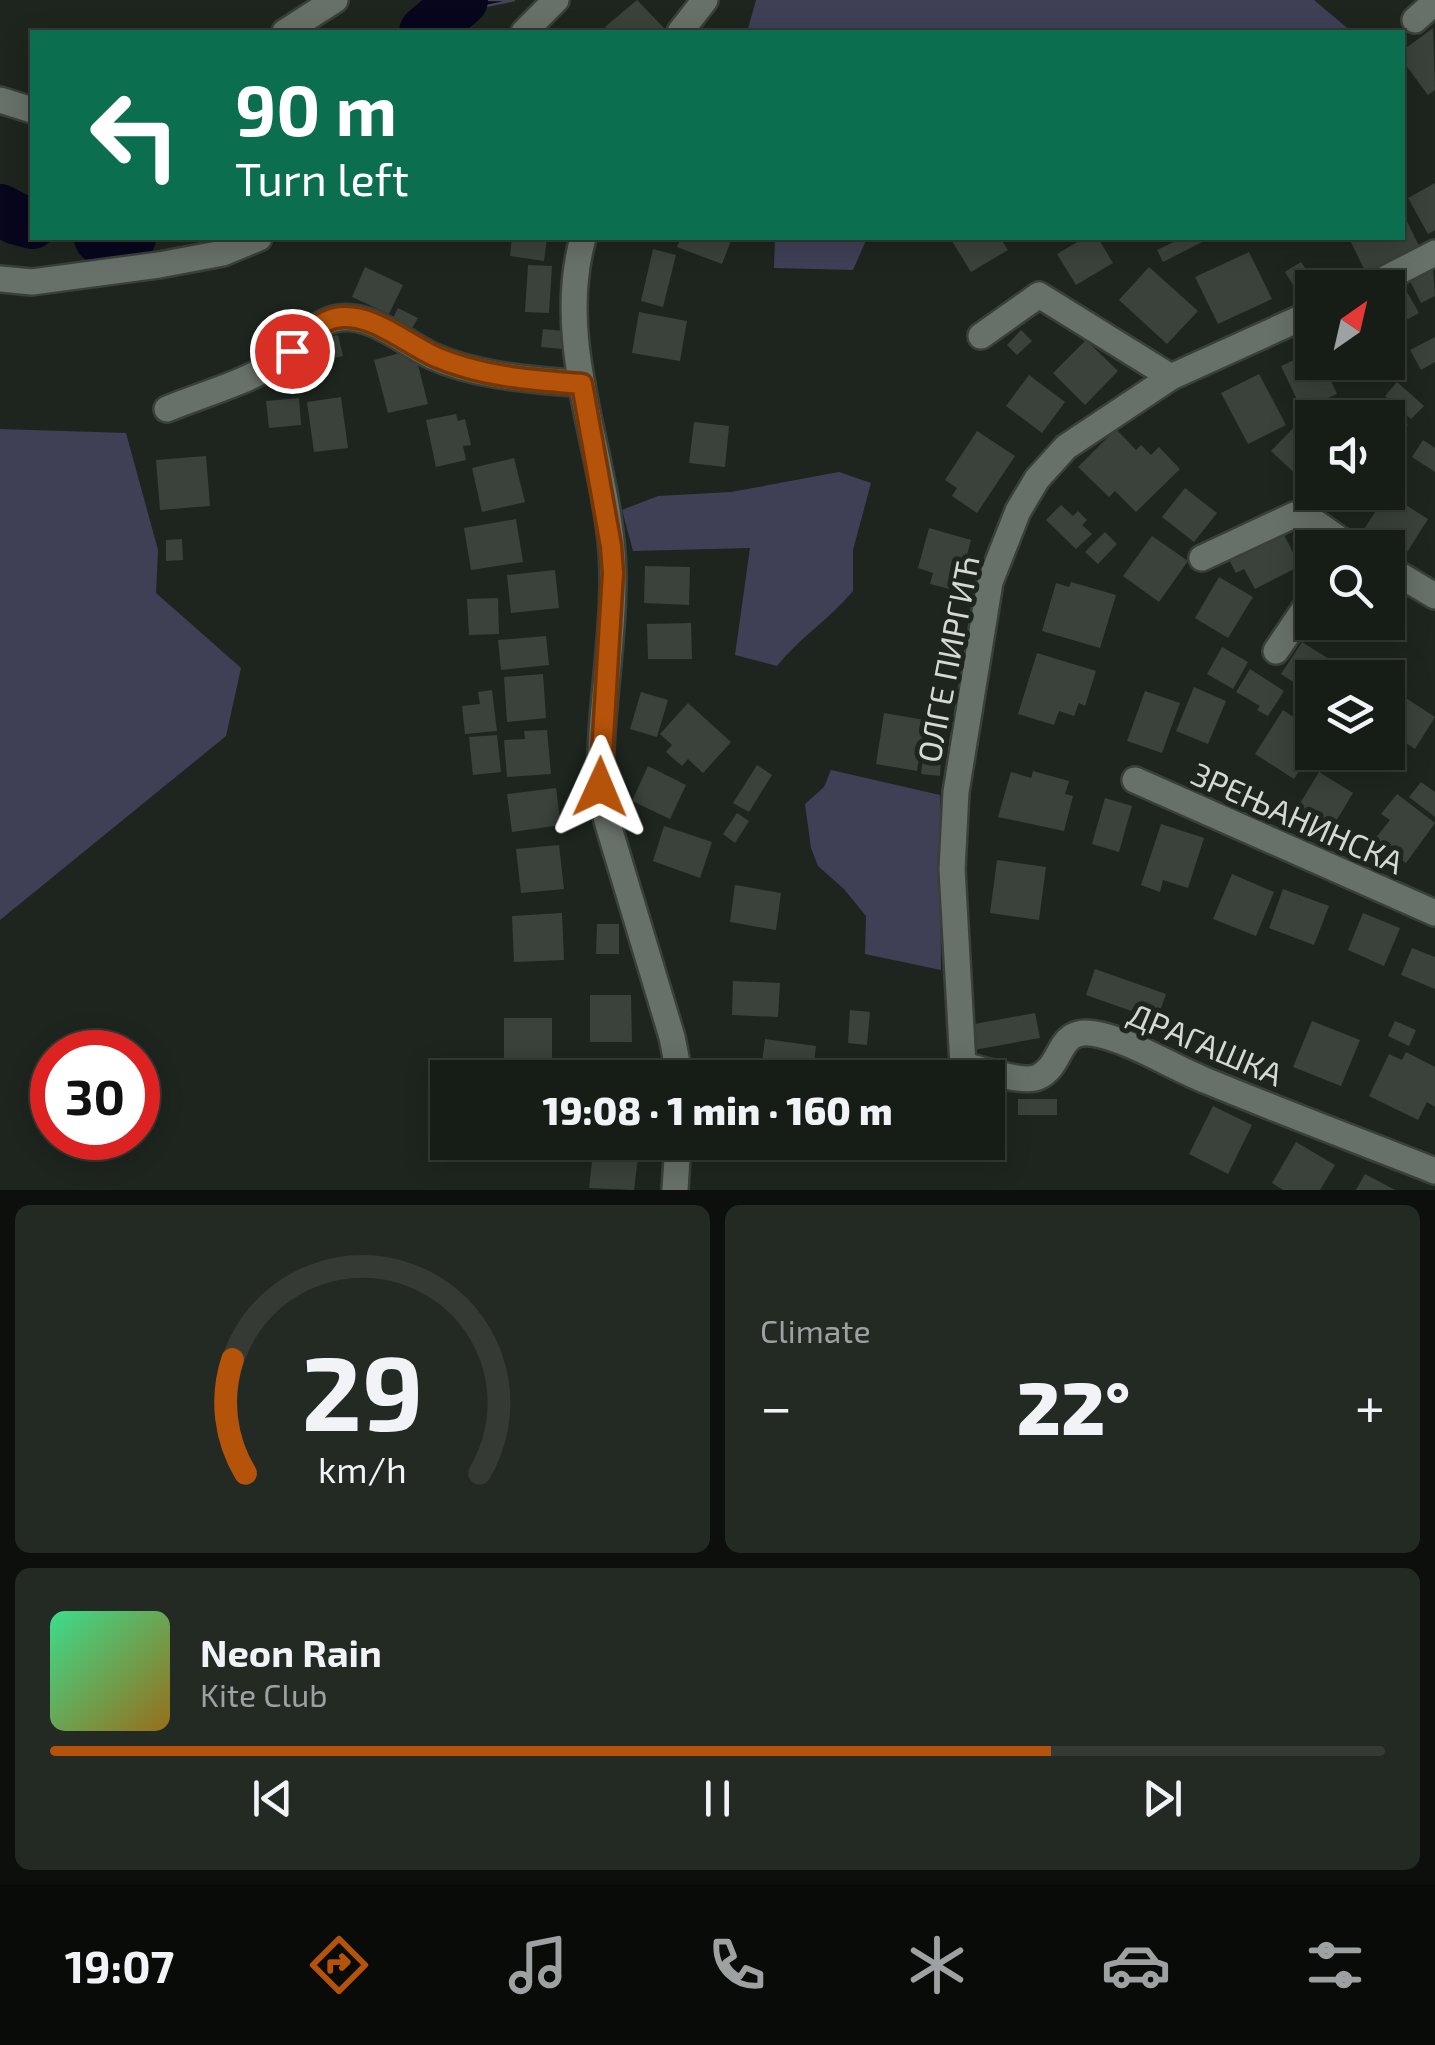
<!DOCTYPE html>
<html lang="en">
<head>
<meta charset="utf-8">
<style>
  :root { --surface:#161c16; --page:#232923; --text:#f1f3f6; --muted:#9ea1a1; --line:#353a35; --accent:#b45309 }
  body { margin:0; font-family:"Exo 2",sans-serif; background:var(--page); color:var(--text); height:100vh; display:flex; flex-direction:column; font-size:38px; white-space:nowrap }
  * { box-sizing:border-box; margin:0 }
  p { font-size:32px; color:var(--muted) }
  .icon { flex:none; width:55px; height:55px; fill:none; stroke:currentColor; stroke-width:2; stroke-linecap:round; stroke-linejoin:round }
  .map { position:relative; height:1190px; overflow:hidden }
  .panel { display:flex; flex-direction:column; gap:15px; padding:15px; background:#0c0f0c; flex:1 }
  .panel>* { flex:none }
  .banner { position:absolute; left:30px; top:30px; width:1375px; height:210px; border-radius:0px; box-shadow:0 5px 25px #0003,0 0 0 2px var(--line); background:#0b6e4f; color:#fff; overflow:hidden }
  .needle { width:65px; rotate:34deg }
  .controls { position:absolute; left:1295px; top:270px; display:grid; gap:20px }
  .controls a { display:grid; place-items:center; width:110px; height:110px; border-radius:0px; background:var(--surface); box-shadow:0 5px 25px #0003,0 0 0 2px var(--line); font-size:50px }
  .speed { position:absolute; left:30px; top:1030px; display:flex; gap:20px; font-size:50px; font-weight:700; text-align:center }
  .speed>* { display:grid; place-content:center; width:130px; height:130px; border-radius:50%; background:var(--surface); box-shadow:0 5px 25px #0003,0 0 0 2px var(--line); line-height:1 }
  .speed .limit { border:15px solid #d22; background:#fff; color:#111 }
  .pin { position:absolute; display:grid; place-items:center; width:85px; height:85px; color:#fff; margin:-42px; border:5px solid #fff; border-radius:50%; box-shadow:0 2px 10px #0007 }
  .me { position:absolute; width:110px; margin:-55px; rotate:1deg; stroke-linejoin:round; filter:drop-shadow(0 0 8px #0008) }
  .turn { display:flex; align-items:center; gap:35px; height:210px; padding:0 40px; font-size:45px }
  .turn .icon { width:130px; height:130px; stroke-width:2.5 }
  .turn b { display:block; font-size:70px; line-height:85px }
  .big { font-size:75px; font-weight:800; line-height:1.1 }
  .panel .widget { flex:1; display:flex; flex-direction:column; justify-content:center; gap:15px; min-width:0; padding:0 35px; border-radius:15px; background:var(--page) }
  .panel .dial { align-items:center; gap:0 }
  .dial svg { height:260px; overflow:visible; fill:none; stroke:var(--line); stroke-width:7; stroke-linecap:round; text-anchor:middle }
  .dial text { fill:var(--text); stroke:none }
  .song { display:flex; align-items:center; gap:30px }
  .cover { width:120px; height:120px; border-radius:15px; background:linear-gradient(135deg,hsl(150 70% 55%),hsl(40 70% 35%)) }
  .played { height:10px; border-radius:5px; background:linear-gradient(90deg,var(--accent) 75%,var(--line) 75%) }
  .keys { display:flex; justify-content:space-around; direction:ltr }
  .heat { display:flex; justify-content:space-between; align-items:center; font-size:55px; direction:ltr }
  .panel .tiles { flex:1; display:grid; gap:15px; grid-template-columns:1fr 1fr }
  .widget:last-child { grid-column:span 2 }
  .trip { position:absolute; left:430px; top:1060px; width:575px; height:100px; border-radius:0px; background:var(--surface); box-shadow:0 5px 25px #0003,0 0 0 2px var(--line); font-weight:800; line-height:100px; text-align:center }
  .tabs { display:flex; height:160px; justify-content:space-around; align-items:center; background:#090b09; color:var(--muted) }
  .tabs .icon { width:70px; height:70px }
  .tabs .current { color:var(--accent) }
  .tabs b { font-size:45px; color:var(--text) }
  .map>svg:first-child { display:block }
  .green { fill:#3f4056 }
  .water { fill:#07061d; stroke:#444554; stroke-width:2.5 }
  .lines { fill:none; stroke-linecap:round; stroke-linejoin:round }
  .stream { stroke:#444554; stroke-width:9 }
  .river { stroke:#07061d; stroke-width:52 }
  .building { fill:#3a423b }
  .minor-casing { stroke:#393f39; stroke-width:30 }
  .minor { stroke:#687169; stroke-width:25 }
  .route-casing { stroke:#753606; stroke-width:25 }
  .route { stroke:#b45309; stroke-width:18 }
  .labels { text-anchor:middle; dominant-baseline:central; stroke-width:10; stroke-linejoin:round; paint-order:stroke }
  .street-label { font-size:32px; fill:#d4d9d4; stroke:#1e251e }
</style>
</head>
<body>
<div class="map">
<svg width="1435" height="1190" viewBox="0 0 1435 1190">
  <rect width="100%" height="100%" fill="#1e251e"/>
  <g class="green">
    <polygon points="756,0 1314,0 1352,32 747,32"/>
    <polygon points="775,238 867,238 853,270 774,268"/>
    <polygon points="0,429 126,433 158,550 156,593 241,668 226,736 0,920"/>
    <path d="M839,472L871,483L853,550V591C830,619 799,638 777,666L735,655L750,548L633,551L622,510L658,496L731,492Z"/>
    <polygon points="831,770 940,795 941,970 865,954 866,916 844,889 818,866 811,848 805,804 824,787"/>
  </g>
  <polygon class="water" points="453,0 515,0 443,15"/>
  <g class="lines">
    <polyline class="stream" points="0,223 17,219"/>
    <g class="river">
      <polyline points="425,32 462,0"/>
      <polyline points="0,210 17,219 32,223"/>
      <polyline points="100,238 121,242 130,238"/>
    </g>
  </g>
  <g class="building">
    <polygon points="637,0 664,28 658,32 609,32 605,27"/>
    <polygon points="1433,28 1435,90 1428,95 1402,60 1402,51"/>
    <polygon points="1435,183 1435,230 1428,234 1408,198"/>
    <polygon points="1402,211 1420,248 1366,273 1349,238 1402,238"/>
    <polygon points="512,238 547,238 544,261 510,256"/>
    <polygon points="681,238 732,238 722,264 677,247"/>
    <polygon points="950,238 1000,238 1008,250 971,272"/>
    <polygon points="1084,238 1098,238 1113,263 1076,285 1057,254"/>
    <polygon points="1182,238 1210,238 1163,262 1157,250"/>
    <polygon points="653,249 676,255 663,307 641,301"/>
    <polygon points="1249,252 1272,299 1218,324 1195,277"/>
    <polygon points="1301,262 1312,278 1295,288 1285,272"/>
    <polygon points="528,265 552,266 549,313 525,312"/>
    <polygon points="365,267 403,285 389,314 352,297"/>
    <polygon points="1149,267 1198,311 1167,344 1119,300"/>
    <polygon points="1433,270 1435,296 1421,303 1410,281"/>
    <polygon points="1403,285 1419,313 1399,324 1388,304 1388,294"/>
    <polygon points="398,308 418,318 411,330 392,320"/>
    <polygon points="639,312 687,321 680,361 632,353"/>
    <polygon points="1388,322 1406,359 1363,380 1344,362 1388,362"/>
    <polygon points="543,329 563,331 562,349 541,347"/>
    <polygon points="1021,330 1032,341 1017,355 1007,345"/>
    <polygon points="338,335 343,356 322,360 318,340"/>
    <polygon points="1435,337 1435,362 1421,370 1410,350"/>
    <polygon points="1086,340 1118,371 1085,405 1053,373"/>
    <polygon points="407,351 410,362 417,361 428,404 388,413 374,360"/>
    <polygon points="1312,352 1312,362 1322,362 1337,394 1302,410 1281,366"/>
    <polygon points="1259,374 1286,425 1248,444 1221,393"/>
    <polygon points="1029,375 1065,402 1042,433 1006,406"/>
    <polygon points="1397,382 1424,406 1411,419 1385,396"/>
    <polygon points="341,397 348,448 314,452 307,402"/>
    <polygon points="299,398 301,425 269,428 266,401"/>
    <polygon points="1371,401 1408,425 1394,447 1388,443 1388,418 1361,418"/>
    <polygon points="456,414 458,421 465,419 471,445 463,446 466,460 436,467 426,420"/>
    <polygon points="1304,417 1312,426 1312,469 1302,480 1271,451"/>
    <polygon points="694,422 729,426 725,467 689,463"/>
    <polygon points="1116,429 1136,450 1141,445 1151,455 1159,447 1180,469 1136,512 1115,491 1109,497 1078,467"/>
    <polygon points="977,431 1015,456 977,513 952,496 957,488 945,480"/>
    <polygon points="1423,440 1435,448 1435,472 1412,457"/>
    <polygon points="206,456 210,506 160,510 156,460"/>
    <polygon points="514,458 525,502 482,512 472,468"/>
    <polygon points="1185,488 1217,513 1194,542 1162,517"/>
    <polygon points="1320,492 1362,492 1347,512"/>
    <polygon points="1387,493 1428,519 1404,557 1363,531"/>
    <polygon points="1061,505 1073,516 1078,511 1087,520 1082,525 1092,534 1076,549 1046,520"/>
    <polygon points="516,519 523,562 471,570 464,528"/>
    <polygon points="929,528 971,540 957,591 930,584 933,573 918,568"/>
    <polygon points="1281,529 1300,566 1255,589 1244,569 1236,573 1227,556"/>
    <polygon points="1105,532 1117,544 1098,564 1085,552"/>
    <polygon points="1152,536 1188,561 1159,602 1123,576"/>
    <polygon points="182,539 183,560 166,561 166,540"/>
    <polygon points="645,566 690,567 689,605 644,603"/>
    <polygon points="555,570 559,608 511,613 507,575"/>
    <polygon points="1219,577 1253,597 1228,638 1195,618"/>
    <polygon points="1071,582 1116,595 1100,648 1042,631 1056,583 1069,587"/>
    <polygon points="498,598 499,634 469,635 467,599"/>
    <polygon points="1388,599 1401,608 1379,641 1351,622 1388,622"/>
    <polygon points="1312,616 1312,622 1340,622 1348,627 1338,642 1306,622"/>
    <polygon points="691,623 692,659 648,659 647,624"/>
    <polygon points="546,636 549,665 501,670 498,640"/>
    <polygon points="1302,642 1345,669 1340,678 1312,678 1312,694 1281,674"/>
    <polygon points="1222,647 1248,662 1233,689 1207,674"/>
    <polygon points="1037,653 1096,671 1085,706 1079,703 1074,716 1059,711 1054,725 1018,714"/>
    <polygon points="1250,669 1284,691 1268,716 1257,710 1260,706 1236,692"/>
    <polygon points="543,674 546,718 507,722 504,677"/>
    <polygon points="1194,687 1226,701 1208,744 1176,731"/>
    <polygon points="492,690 497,731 465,734 462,706 480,704 478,692"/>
    <polygon points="1145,691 1180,703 1162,753 1127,741"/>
    <polygon points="641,692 668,700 657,737 630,729"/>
    <polygon points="1398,693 1435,717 1415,749 1388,731 1388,709"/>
    <polygon points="688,703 731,742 703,773 688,759 682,766 666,752 672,745 660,734"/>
    <polygon points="1283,710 1312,729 1312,750 1294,779 1255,754"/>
    <polygon points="884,713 925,720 917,771 876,764"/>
    <polygon points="547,730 551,774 507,777 504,740 525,739 524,731"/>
    <polygon points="497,735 501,772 473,775 469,737"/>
    <polygon points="923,758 941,759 940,776 921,774"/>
    <polygon points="757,765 772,775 749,812 733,803"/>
    <polygon points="648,766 686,785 670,819 632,801"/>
    <polygon points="1033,771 1069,781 1065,794 1073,796 1064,831 998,817 1011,772 1031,778"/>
    <polygon points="1319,772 1353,793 1327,836 1293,815"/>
    <polygon points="1421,782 1435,792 1435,817 1409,797"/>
    <polygon points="556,788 561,825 512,832 507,794"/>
    <polygon points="1397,794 1435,823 1406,863 1374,840 1390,820 1381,814"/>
    <polygon points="1105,798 1132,806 1119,852 1092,844"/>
    <polygon points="737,813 749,821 735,843 723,834"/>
    <polygon points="1161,824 1204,838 1188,888 1163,880 1160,892 1141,885"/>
    <polygon points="664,826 712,842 700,878 653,861"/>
    <polygon points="559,845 564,889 521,893 516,849"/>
    <polygon points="997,860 1046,867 1039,920 990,913"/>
    <polygon points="1232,874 1274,892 1256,936 1213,919"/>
    <polygon points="735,885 781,893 776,930 730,922"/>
    <polygon points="1283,889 1329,906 1314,945 1269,928"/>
    <polygon points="562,913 564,960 514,962 512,916"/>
    <polygon points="1363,913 1400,928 1384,966 1348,950"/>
    <polygon points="597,924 619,924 619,954 596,954"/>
    <polygon points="1412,948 1435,957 1435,989 1401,975"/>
    <polygon points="1095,969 1166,994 1157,1020 1086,995"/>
    <polygon points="733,981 780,983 778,1017 732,1015"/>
    <polygon points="590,995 631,995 632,1042 590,1042"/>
    <polygon points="850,1010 870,1012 867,1045 848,1043"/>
    <polygon points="1035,1013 1040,1038 974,1050 969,1025"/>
    <polygon points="504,1018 552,1018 552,1069 504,1068"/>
    <polygon points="1312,1021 1360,1040 1341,1086 1293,1067"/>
    <polygon points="1395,1021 1416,1030 1409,1046 1388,1036"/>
    <polygon points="765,1039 816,1046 812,1078 760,1078"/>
    <polygon points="1406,1052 1435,1067 1435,1107 1427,1102 1418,1120 1369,1096 1389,1054 1402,1060"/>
    <rect x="1018" y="1099" width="39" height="16"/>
    <polygon points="1213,1106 1252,1125 1228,1174 1189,1154"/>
    <polygon points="730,1142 772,1142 770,1153"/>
    <polygon points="1296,1142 1335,1165 1320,1190 1283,1190 1272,1183"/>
    <polygon points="594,1144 639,1149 634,1190 589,1188"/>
    <polygon points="1365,1174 1395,1190 1356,1190"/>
  </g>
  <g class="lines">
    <g class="minor-casing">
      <g id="minor">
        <polyline points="1415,20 1435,2"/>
        <polyline points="285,32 335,0"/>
        <polyline points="524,32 556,0"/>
        <polyline points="680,32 705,0"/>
        <polyline points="0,100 32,110"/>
        <path d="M583,238C552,349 611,462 613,572C614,644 599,716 600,787L607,821L672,1037L680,1078"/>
        <polyline points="0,279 32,282 159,265 223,253 259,238"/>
        <polyline points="1367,288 1435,253"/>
        <path d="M1312,313L1171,377L1066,447L1037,479L1018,511L990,582L956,792L952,869L963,1065C981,1069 1023,1084 1038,1077C1066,1064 1055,1023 1101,1035C1137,1044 1172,1067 1207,1081C1282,1112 1359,1141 1435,1171"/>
        <polyline points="981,336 1039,295 1171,377"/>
        <path d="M167,409C201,395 241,384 273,365C294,352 310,326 334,319C368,310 403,342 432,356C479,377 531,379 582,384"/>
        <polyline points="1202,558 1294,515 1306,516 1352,548"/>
        <polyline points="1388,568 1435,596"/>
        <polyline points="1276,651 1312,598"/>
        <polyline points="1135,780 1435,913"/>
        <polyline points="675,1190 678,1142"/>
      </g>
    </g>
    <use href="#minor" class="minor"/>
  </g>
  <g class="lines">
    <g class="route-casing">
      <path id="route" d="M292,351C304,340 318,322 335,318C371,311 406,344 436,357C483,377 532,380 582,384L611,546L613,573L600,787"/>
    </g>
    <use href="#route" class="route"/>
  </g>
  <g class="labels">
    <g class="street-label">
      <text transform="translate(947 659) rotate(-79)">ОЛГЕ ПИРГИЋ</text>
      <text transform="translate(1298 817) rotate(24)">ЗРЕЊАНИНСКА</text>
      <text transform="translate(1206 1043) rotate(23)">ДРАГАШКА</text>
    </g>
  </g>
</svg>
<div class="controls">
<a><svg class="needle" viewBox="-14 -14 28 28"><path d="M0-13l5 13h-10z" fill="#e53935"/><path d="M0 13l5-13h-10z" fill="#9ea1a1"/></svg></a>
<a><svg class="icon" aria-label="sound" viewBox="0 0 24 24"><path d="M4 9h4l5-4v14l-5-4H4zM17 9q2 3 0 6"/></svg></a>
<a><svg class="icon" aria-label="search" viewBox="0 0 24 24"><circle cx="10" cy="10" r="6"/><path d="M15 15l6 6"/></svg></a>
<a><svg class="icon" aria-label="layers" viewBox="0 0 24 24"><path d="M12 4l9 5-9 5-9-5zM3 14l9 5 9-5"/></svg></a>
</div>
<div class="speed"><div class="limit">30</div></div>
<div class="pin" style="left:292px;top:351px;background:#d93025"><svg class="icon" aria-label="arrive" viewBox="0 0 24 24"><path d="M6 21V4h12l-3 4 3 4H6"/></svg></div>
<svg class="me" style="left:600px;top:787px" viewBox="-20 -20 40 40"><path d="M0-17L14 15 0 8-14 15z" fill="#b45309" stroke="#fff" stroke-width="4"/></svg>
<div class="trip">19:08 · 1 min · 160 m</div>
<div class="banner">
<div class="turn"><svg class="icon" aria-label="left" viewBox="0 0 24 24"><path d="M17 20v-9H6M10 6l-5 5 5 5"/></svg><div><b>90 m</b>Turn left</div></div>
</div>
</div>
<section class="panel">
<div class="tiles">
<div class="widget dial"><svg viewBox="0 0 100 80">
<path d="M14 69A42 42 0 1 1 86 69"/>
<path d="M14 69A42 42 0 0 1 10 34" stroke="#b45309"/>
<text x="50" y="56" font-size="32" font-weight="700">29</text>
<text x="50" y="72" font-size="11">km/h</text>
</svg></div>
<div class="widget"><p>Climate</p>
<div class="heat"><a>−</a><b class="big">22°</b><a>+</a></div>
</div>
<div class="widget">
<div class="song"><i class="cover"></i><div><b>Neon Rain</b><p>Kite Club</p></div></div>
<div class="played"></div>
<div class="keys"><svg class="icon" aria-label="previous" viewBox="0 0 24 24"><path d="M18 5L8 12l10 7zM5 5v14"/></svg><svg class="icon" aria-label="pause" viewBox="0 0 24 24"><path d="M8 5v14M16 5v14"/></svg><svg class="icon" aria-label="next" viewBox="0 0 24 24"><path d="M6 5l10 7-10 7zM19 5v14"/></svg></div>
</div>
</div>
</section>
<nav class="tabs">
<b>19:07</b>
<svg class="icon current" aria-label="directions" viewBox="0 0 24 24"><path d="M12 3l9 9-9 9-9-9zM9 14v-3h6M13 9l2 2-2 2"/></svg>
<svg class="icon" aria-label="music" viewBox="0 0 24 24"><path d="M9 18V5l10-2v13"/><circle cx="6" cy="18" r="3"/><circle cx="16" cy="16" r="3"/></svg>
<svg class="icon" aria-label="phone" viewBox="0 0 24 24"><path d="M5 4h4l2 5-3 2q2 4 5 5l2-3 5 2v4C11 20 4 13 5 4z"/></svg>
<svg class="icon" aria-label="climate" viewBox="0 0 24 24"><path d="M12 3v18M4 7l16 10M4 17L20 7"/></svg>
<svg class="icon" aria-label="car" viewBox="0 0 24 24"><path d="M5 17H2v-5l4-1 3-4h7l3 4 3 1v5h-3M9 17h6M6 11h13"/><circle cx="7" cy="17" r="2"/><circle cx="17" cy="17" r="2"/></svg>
<svg class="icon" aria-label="filters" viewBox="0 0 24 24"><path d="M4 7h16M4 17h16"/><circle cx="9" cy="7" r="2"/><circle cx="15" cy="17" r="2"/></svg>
</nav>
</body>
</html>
